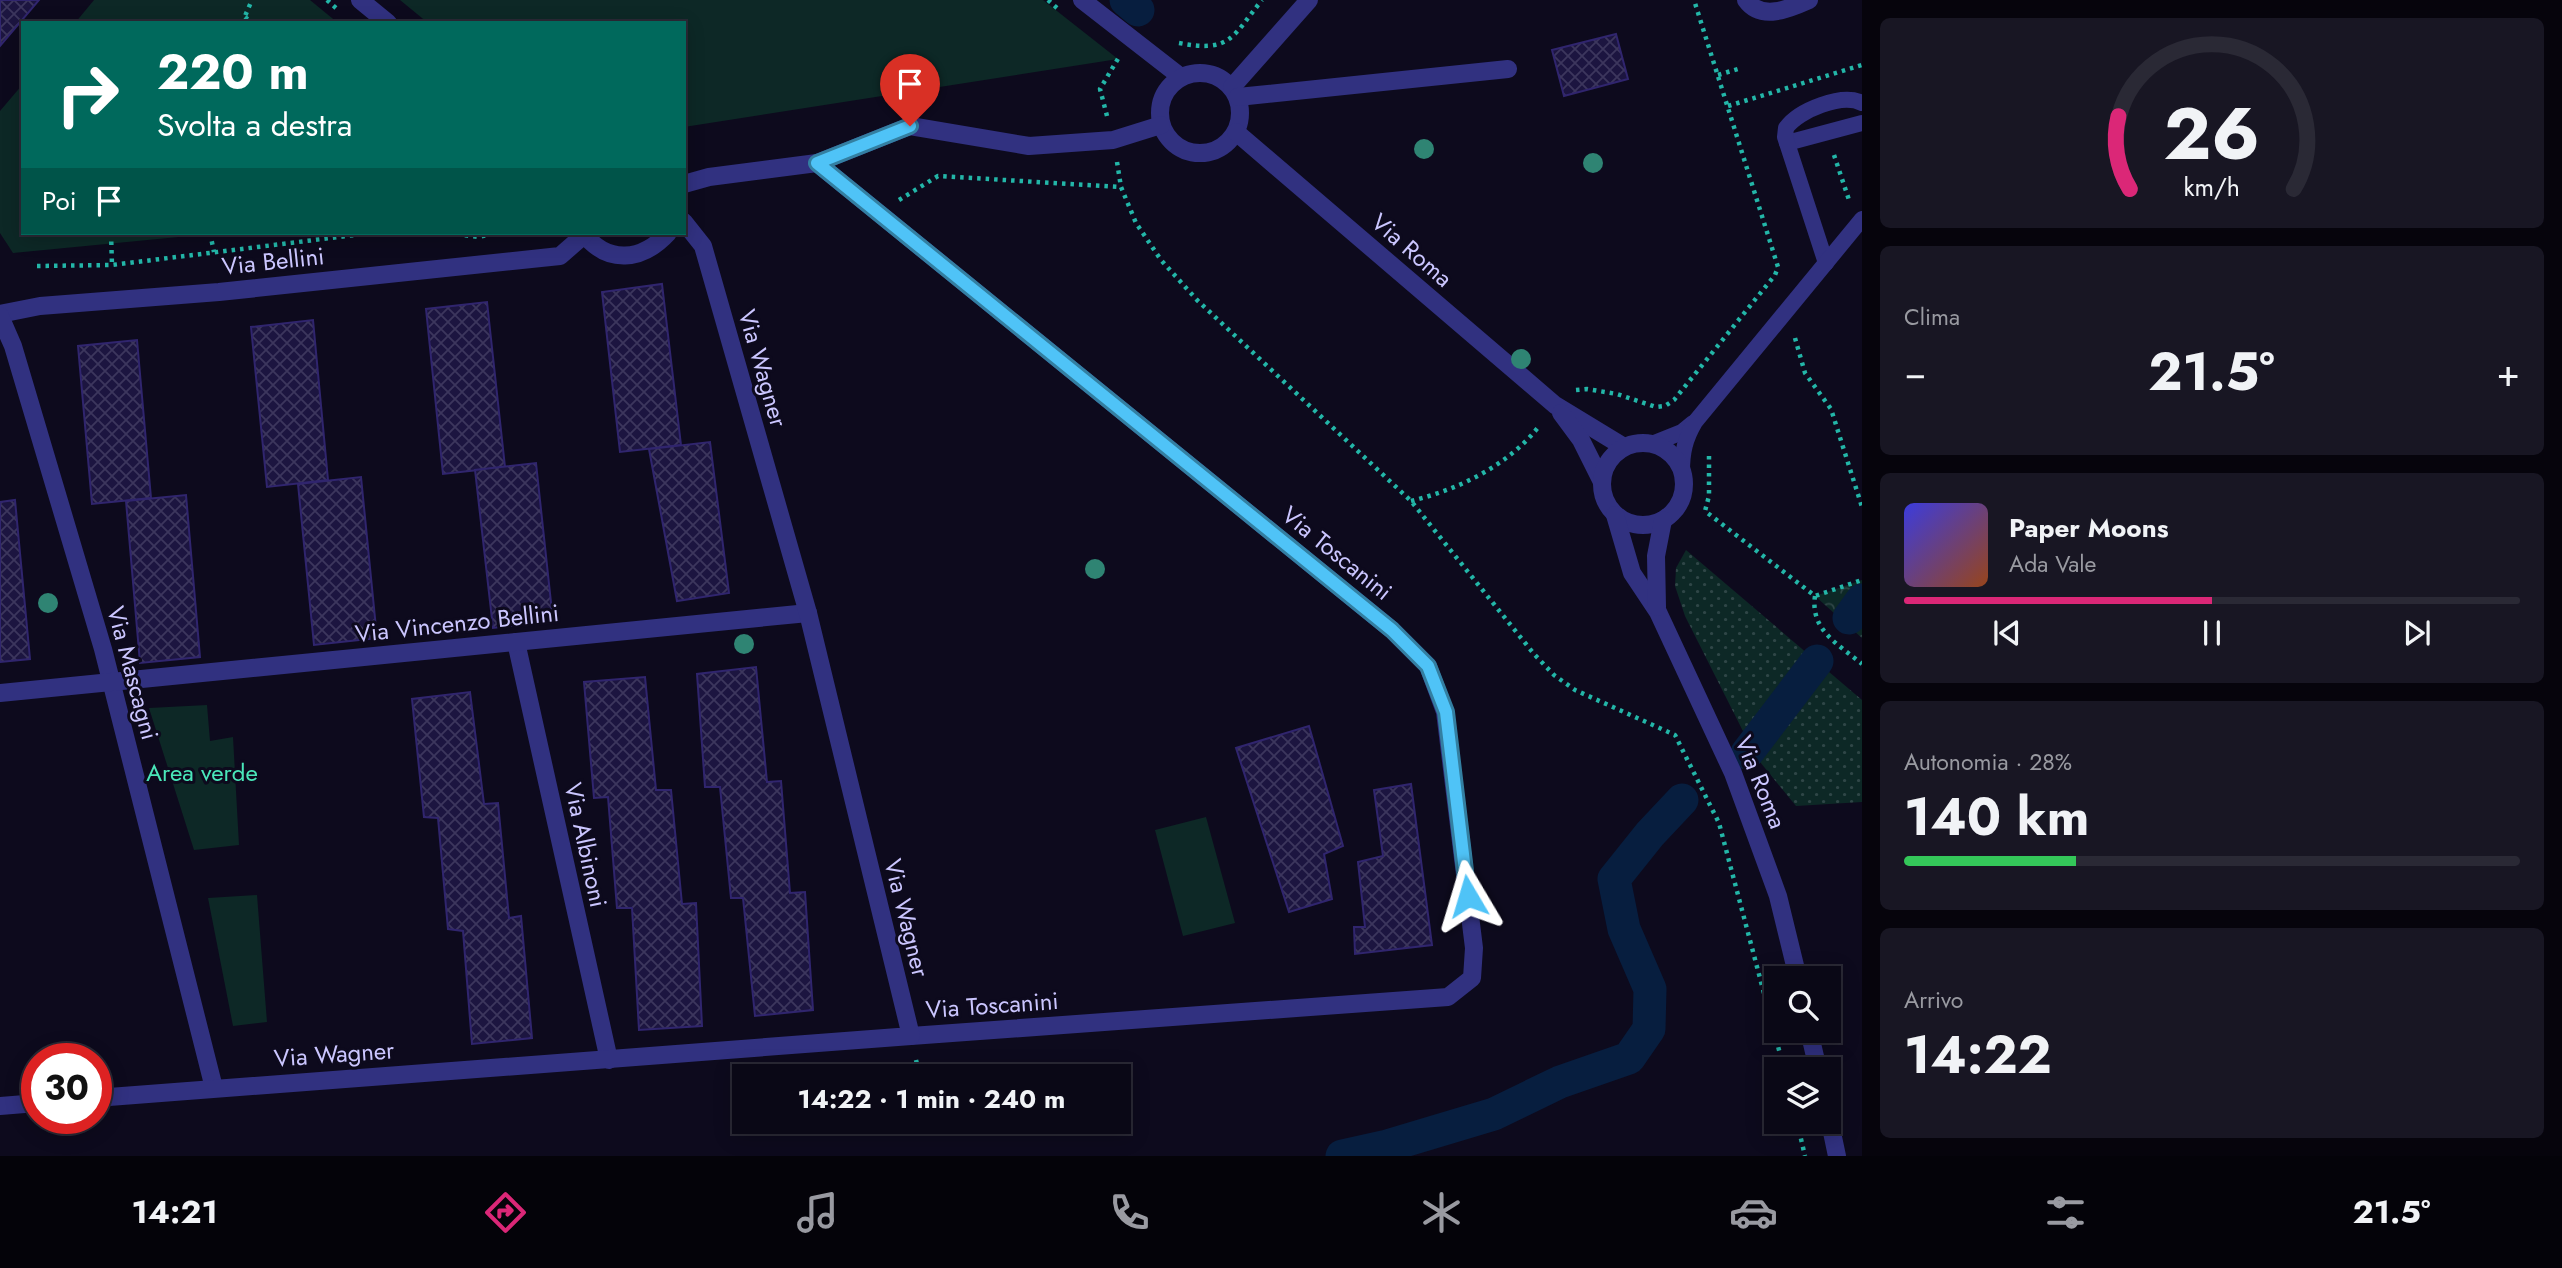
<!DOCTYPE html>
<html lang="it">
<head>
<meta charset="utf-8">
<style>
  :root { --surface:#0a0816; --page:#181623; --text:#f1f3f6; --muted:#999aa1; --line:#2a2935; --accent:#db2777 }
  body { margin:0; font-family:Jost,sans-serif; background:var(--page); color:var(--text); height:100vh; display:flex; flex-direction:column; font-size:26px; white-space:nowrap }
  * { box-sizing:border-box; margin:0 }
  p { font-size:23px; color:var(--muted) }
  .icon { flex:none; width:38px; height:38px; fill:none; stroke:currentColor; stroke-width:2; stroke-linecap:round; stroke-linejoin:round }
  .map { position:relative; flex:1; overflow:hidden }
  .side { display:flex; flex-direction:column; gap:18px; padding:18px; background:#06040c; width:700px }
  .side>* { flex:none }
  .top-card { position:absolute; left:21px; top:21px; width:665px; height:214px; border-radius:0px; box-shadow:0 4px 18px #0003,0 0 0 2px var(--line); background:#00695c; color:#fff; overflow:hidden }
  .controls { position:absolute; left:1764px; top:966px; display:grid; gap:14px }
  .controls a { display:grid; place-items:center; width:77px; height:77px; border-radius:0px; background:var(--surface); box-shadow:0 4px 18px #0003,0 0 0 2px var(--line); font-size:35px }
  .speed { position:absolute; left:21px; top:1043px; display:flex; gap:14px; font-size:35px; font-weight:700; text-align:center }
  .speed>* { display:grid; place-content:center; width:91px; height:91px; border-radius:50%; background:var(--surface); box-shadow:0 4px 18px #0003,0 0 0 2px var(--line); line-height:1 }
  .speed .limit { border:10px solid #d22; background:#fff; color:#111 }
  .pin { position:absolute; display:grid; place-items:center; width:60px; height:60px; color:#fff; margin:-72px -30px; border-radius:50% 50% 50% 0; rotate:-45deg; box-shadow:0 0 7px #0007 }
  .pin .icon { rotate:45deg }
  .me { position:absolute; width:77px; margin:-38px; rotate:353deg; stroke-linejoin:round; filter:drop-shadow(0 0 5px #0008) }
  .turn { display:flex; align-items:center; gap:24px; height:147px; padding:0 21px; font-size:32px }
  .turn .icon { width:91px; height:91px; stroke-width:2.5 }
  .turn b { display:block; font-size:49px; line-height:60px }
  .then { display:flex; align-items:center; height:66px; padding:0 21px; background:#0003; gap:14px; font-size:26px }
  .big { font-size:52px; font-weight:700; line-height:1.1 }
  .side .card { flex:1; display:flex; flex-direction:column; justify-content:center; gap:10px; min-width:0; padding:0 24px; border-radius:10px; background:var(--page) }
  .side .dial { align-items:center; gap:0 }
  .dial svg { height:182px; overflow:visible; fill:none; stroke:var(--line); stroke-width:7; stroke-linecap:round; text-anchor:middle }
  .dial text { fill:var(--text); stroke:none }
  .song { display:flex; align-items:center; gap:21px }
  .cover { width:84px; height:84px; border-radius:10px; background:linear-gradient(135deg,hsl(240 70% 55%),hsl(20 70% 35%)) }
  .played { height:7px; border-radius:4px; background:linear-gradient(90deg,var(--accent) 50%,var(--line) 50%) }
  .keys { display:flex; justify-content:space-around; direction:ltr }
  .heat { display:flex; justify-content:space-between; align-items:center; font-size:38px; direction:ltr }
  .charge { height:10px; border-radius:5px; background:linear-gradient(90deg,#34c759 28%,var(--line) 0) }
  .trip { position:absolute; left:732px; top:1064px; width:399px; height:70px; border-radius:0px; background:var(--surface); box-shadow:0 4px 18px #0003,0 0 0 2px var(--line); font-weight:700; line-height:70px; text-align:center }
  .tab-bar { display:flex; height:112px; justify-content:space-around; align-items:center; background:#040309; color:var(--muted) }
  .tab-bar .icon { width:49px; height:49px }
  .tab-bar .current { color:var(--accent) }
  .tab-bar b { font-size:32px; color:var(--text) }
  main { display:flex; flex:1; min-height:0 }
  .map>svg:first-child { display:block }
  .grass { fill:url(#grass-dots) }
  .forest { fill:url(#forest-crowns) }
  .park { fill:#0d2826 }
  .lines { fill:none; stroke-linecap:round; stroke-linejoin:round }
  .canal { stroke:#071e3f; stroke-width:33 }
  .building { fill:url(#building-cross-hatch); stroke:#30256e; stroke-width:2 }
  .path { stroke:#23b6a8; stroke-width:4.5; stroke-dasharray:3.5 5; stroke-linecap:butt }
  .lane { stroke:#313180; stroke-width:16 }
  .street { stroke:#313180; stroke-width:18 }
  .tree { fill:#2f8473 }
  .route-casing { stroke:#337fa1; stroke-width:18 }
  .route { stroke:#4fc3f7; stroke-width:12 }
  .labels { text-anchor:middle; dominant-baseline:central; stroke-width:6; stroke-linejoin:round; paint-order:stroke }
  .street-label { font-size:24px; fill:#cbc6ff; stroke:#0d0a1d }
  .park-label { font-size:24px; fill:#4ae7ba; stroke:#0d0a1d }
</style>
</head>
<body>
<main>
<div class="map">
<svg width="1862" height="1156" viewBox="0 0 1862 1156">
  <defs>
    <pattern id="grass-dots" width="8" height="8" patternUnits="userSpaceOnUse" patternTransform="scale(1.75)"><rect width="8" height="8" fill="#0d2826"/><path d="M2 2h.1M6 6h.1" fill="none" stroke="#2f4647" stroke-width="1.8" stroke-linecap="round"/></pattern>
    <pattern id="forest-crowns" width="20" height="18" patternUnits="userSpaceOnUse" patternTransform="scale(1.75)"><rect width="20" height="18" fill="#0d2826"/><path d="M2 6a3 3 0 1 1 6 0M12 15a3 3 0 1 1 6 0" fill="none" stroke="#2f4647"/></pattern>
    <pattern id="building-cross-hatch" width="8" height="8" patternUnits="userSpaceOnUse" patternTransform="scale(1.75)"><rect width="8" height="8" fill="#1c1540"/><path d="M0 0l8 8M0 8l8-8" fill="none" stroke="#3c365d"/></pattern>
  </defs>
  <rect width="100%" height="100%" fill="#0d0a1d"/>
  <polygon class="grass" points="1686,550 1862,700 1862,802 1796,806 1756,757 1685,616 1675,586 1676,568"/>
  <polygon class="forest" points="1862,580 1862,638 1815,596"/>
  <g class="park">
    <polygon points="94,0 310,0 338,23 75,23"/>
    <polygon points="400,0 1043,0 1118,59 684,127 684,23 428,23"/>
    <polygon points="23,84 23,233 220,233 13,253 0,233 0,111"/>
    <polygon points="207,705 210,741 233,737 239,845 194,850 149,708"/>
    <polygon points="1206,817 1235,923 1183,936 1155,830"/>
    <polygon points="257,895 267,1022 233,1026 208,898"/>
  </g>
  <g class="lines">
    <g class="canal">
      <polyline points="1126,0 1138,10"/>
      <polyline points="1849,618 1862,600"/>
      <polyline points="1747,753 1817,661"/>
      <polyline points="1342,1156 1387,1146 1494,1114 1560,1082 1629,1058 1649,1029 1650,989 1624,929 1614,879 1650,834 1682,800"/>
    </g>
  </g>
  <g class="building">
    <polygon points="0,0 39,0 0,46"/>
    <polygon points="1616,34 1628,79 1564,96 1552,50"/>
    <polygon points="662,284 681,445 620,452 602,292"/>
    <polygon points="487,302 505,467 443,474 426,309"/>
    <polygon points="313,320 328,480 267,487 251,327"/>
    <polygon points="137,340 151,498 92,504 78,346"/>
    <polygon points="710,442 729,593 677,601 649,449"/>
    <polygon points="536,463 553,621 493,628 475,470"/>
    <polygon points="361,477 377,638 314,645 298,484"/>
    <polygon points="186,495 200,657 140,663 126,501"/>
    <polygon points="15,500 30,659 0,662 0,502"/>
    <polygon points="756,667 767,782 781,781 790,893 805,892 813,1010 755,1016 743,898 731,898 720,787 705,787 697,674"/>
    <polygon points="645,677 656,790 671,790 682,904 696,903 702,1026 639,1030 632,908 617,908 608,797 594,798 584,682"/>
    <polygon points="470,692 484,804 498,803 509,918 521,916 532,1038 472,1044 463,931 448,929 438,818 424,817 412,699"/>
    <polygon points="1309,726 1343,846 1324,854 1332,899 1289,912 1236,748"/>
    <polygon points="1411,784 1432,945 1355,954 1354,927 1365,927 1358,862 1383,856 1374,790"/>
  </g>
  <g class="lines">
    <g class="path">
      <polyline points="327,0 337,9"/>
      <polyline points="1048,0 1058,9"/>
      <polyline points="245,17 252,23"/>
      <polyline points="242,23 252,0"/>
      <path d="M1179,43C1231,53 1232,37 1262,0"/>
      <polyline points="1718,75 1741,68"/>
      <polyline points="1728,106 1862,65"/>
      <polyline points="1107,116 1100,89 1119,57"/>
      <polyline points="1834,155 1849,200"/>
      <polyline points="1117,162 1121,187 1136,223 1161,260 1197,300 1411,501 1534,654 1554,675 1575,690 1675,735 1719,823 1784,1069"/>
      <polyline points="899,200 938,176 1121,187"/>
      <polyline points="111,233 112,265"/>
      <polyline points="210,233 214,252"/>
      <polyline points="448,233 478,237 499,233"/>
      <polyline points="37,266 112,265 371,233"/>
      <polyline points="1795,338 1805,373 1831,409 1862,507"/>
      <polyline points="1576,390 1587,389 1617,394 1656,407 1665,406 1674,400 1775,275 1778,267 1694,0"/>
      <polyline points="1709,456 1709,496 1705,511 1815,596 1862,580"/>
      <path d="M1411,501C1460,489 1509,465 1540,425"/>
      <path d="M1815,596C1810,630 1838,644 1862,664"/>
      <polyline points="916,1060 920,1076"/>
      <polyline points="1797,1122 1805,1156"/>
    </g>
    <g class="lane">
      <polyline points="1787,143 1862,123"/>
      <path d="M1826,263L1785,137L1786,128C1799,110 1842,93 1862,103"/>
      <polyline points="1652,444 1682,432 1693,423"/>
      <path d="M1682,472C1682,452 1685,439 1695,422L1862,219"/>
    </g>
    <g class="street">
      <polyline points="360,0 388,23"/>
      <polyline points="1082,0 1181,77"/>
      <path d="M1746,0C1761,21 1789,9 1809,0"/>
      <circle cx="1200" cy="113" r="40"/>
      <polyline points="1232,87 1309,0"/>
      <polyline points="1238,97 1508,69"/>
      <polyline points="1236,132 1555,405 1624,447"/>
      <polyline points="817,163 1392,630 1428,666 1445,712 1474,948 1472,978 1448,997 911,1036"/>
      <polyline points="684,184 709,177 817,163 910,126 1029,146 1113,140 1161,125"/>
      <path d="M583,233C608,265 642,261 668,233"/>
      <polyline points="0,314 40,306 219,292 560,256 584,235"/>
      <polyline points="0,316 13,346 103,649 214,1088"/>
      <polyline points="1561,413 1581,440 1601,480"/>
      <circle cx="1643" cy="484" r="41"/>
      <polyline points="1615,515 1632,573 1658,612 1733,773 1778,896 1798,978"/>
      <polyline points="1657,607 1656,556 1663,520"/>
      <polyline points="516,642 609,1060"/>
      <polyline points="0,693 808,613"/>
      <polyline points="1809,1031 1818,1069"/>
      <polyline points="96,1098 911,1036 808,613 703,246 684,222"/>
      <polyline points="0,1106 37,1103"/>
      <polyline points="1829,1118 1837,1156"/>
    </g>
  </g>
  <g class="tree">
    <circle cx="1424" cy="149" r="10"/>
    <circle cx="1593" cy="163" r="10"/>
    <circle cx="1521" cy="359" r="10"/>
    <circle cx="1095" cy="569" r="10"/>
    <circle cx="48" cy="603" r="10"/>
    <circle cx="744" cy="644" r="10"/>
  </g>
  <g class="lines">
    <g class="route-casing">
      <polyline id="route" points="910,126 817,163 1392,630 1428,666 1446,712 1468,896"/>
    </g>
    <use href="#route" class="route"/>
  </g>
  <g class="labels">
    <g class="street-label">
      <text transform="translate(1412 250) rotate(41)">Via Roma</text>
      <text transform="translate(273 261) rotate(-6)">Via Bellini</text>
      <text transform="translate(763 368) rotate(74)">Via Wagner</text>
      <text transform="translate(1337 553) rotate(39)">Via Toscanini</text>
      <text transform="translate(457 623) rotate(-6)">Via Vincenzo Bellini</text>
      <text transform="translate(133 673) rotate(75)">Via Mascagni</text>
      <text transform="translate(1761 782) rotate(68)">Via Roma</text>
      <text transform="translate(586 845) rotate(78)">Via Albinoni</text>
      <text transform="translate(907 918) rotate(76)">Via Wagner</text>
      <text transform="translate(992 1005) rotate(-4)">Via Toscanini</text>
      <text transform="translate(334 1054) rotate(-4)">Via Wagner</text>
    </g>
    <g class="park-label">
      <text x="202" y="772">Area verde</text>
    </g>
  </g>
</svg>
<div class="controls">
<a><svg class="icon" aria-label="search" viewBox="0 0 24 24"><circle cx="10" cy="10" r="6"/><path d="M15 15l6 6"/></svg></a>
<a><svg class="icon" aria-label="layers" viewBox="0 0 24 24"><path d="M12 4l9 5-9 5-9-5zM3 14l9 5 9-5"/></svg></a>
</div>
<div class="speed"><div class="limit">30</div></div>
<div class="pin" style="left:910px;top:126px;background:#d93025"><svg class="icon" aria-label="arrive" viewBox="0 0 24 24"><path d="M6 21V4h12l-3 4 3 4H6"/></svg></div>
<svg class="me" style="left:1468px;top:896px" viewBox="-20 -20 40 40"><path d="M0-17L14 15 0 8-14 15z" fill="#4fc3f7" stroke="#fff" stroke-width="4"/></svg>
<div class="trip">14:22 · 1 min · 240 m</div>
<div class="top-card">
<div class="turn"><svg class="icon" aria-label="right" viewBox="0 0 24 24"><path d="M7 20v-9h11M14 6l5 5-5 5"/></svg><div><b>220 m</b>Svolta a destra</div></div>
<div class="then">Poi<svg class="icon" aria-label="arrive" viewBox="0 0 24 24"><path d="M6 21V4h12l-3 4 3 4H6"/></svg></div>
</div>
</div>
<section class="side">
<div class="card dial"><svg viewBox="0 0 100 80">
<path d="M14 69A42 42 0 1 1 86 69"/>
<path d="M14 69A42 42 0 0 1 9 37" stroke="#db2777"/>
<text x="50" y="56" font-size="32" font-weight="700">26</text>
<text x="50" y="72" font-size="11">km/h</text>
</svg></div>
<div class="card"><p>Clima</p>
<div class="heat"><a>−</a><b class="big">21.5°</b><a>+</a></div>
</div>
<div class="card">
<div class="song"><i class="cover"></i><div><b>Paper Moons</b><p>Ada Vale</p></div></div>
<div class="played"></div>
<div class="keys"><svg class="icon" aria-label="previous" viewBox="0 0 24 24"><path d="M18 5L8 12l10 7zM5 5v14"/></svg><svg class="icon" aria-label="pause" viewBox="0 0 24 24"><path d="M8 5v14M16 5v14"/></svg><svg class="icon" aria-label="next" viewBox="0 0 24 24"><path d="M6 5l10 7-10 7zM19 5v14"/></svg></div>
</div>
<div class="card"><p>Autonomia · 28%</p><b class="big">140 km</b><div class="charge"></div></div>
<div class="card"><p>Arrivo</p><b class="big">14:22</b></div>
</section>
</main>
<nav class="tab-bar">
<b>14:21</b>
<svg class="icon current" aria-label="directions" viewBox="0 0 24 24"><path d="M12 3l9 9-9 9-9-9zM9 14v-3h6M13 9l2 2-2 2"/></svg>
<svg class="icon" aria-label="music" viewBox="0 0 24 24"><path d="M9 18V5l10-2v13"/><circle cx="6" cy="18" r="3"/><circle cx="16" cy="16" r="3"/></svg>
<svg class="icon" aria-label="phone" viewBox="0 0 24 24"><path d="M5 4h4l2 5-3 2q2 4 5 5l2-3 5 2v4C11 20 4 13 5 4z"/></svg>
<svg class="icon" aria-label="climate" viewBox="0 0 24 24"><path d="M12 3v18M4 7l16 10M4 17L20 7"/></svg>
<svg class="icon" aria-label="car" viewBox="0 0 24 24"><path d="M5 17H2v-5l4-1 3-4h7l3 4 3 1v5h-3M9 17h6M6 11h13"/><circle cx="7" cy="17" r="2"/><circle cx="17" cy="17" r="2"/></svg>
<svg class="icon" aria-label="filters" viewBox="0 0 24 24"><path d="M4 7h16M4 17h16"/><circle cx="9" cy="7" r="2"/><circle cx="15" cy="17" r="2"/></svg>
<b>21.5°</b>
</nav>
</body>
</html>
